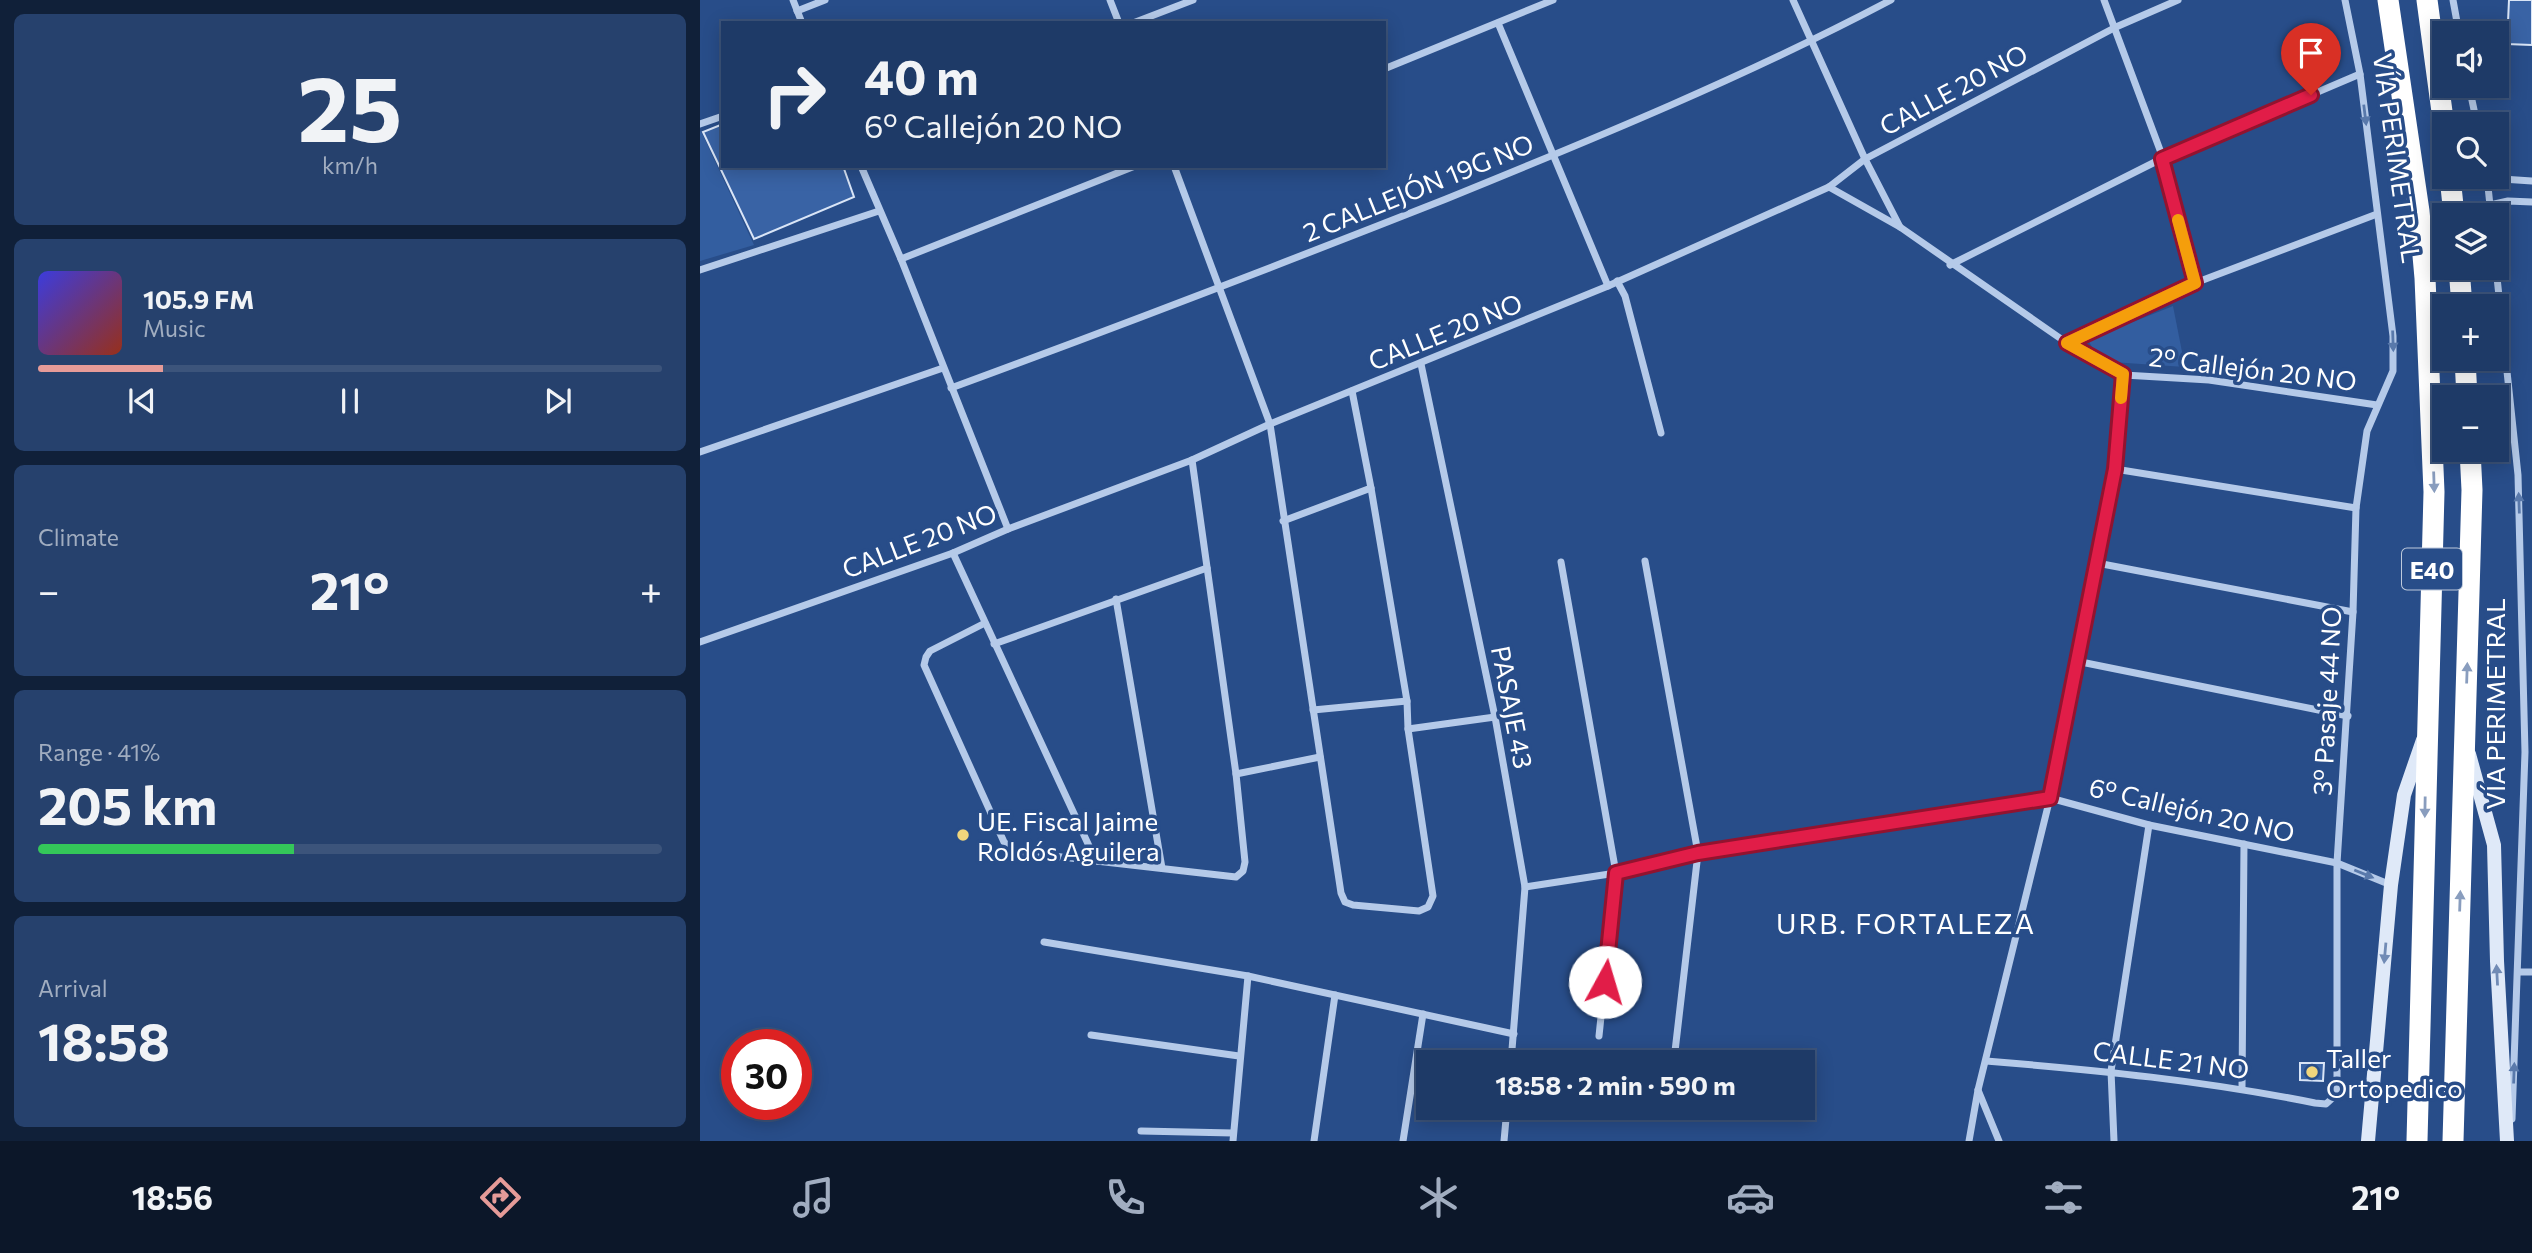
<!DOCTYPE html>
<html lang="en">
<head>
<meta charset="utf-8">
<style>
  :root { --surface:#1e3a67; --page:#26416d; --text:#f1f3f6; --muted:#a1adc0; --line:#3c547b; --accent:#e69b98 }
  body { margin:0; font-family:Commissioner,sans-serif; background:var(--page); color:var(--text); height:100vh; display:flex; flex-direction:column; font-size:26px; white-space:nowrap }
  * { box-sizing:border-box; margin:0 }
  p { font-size:23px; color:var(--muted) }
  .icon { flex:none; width:38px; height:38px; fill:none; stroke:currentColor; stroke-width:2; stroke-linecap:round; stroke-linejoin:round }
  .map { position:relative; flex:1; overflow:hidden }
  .side { display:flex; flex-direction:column; gap:14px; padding:14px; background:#102039; width:700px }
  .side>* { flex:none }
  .guide { position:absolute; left:21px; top:21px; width:665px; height:147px; border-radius:0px; box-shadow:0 4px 18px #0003,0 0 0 2px var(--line); background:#1e3a67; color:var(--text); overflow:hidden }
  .buttons { position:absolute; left:1732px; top:21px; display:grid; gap:14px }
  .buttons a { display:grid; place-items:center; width:77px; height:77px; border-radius:0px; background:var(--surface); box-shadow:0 4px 18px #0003,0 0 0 2px var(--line); font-size:35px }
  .speed { position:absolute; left:21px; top:1029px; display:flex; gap:14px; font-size:35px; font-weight:700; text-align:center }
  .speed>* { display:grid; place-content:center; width:91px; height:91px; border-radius:50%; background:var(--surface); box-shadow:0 4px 18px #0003,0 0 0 2px var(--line); line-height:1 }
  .speed .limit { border:10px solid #d22; background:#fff; color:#111 }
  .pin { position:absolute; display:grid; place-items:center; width:60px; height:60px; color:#fff; margin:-72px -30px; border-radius:50% 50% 50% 0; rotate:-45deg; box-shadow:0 0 7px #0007 }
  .pin .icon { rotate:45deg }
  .me { position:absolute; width:77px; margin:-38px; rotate:6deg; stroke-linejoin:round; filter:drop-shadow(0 0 5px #0008) }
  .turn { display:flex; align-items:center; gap:24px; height:147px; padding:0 28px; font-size:32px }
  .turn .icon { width:91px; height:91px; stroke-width:2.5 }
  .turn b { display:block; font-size:49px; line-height:60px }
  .big { font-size:52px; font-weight:700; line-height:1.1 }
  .side .card { flex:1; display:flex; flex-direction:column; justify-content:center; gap:10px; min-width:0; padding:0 24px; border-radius:10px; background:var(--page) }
  .side .dial { align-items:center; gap:0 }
  .dial b { font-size:91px; line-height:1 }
  .song { display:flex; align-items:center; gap:21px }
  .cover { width:84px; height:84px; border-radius:10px; background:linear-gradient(135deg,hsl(240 70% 55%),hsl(10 70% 35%)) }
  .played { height:7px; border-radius:4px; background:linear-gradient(90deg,var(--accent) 20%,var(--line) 20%) }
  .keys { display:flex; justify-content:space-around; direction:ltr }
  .heat { display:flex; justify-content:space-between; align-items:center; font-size:38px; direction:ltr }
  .charge { height:10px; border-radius:5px; background:linear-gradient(90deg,#34c759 41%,var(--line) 0) }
  .trip { position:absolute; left:716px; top:1050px; width:399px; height:70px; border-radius:0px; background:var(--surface); box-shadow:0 4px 18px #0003,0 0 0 2px var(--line); font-weight:700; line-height:70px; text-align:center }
  .tab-bar { display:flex; height:112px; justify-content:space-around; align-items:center; background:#0c1729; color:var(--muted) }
  .tab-bar .icon { width:49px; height:49px }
  .tab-bar .on { color:var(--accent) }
  .tab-bar b { font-size:32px; color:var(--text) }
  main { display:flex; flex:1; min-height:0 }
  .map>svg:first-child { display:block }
  .green { fill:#335ea0 }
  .building { fill:#3963a5; stroke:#d9e5f7; stroke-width:2 }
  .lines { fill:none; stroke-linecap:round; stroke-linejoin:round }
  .street { stroke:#b5cae9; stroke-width:7 }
  .secondary { stroke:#dfe9f8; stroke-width:14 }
  .highway { stroke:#fff; stroke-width:21 }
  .oneway { fill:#5979ab }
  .oneway2 { fill:#899dbe }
  .oneway3 { fill:#718bb5 }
  .route-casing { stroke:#92132f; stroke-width:18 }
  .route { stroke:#e11d48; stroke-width:12 }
  .slow { stroke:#f59e0b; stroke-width:12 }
  .poi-dot { fill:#f0d57c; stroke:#284d89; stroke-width:2.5 }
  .labels { text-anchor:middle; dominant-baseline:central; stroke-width:7; stroke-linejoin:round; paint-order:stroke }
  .shield { fill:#284d89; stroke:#becadc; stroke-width:2 }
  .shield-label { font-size:24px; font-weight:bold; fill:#fff }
  .street-label { font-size:26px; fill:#fff; stroke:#284d89 }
  .poi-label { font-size:26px; fill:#fff; stroke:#284d89; text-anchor:start }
  .neighbourhood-label { font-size:28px; letter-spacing:2px; fill:#fff; stroke:#284d89 }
</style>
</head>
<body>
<main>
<section class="side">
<div class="card dial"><b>25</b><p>km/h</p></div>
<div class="card">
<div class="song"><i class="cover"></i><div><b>105.9 FM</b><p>Music</p></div></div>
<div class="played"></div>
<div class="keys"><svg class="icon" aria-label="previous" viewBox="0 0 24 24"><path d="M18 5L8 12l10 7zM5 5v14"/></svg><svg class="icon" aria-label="pause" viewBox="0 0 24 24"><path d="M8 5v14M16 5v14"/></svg><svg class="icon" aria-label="next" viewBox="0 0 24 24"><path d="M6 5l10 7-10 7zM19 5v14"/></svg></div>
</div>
<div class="card"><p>Climate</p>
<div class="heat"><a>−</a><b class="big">21°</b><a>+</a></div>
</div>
<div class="card"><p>Range · 41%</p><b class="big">205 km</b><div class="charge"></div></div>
<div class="card"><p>Arrival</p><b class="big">18:58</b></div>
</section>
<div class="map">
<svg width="1832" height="1141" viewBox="0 0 1832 1141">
  <rect width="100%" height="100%" fill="#284d89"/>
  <g class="green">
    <polygon points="1,131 54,245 0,261 0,132"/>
    <polygon points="1473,306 1485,367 1412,362 1396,354 1388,340"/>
  </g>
  <g class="building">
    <polygon points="1809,0 1832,0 1832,45 1807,44"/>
    <polygon points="23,124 23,166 143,166 154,197 54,239 3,132"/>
    <polygon points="1600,1063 1624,1063 1623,1081 1600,1080"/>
  </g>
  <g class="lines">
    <g class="street">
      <polyline points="93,0 102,23"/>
      <polyline points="410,0 419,23"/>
      <polyline points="1093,0 1165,159 1200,227"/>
      <polyline points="1404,0 1463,158 1495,283"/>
      <polyline points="1753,0 1759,33"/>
      <polyline points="97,11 125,0"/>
      <polyline points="433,23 493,0"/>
      <polyline points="798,23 908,286"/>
      <polyline points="684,69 853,0"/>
      <polyline points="1769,86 1777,124"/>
      <polyline points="0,124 23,116"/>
      <polyline points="161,166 201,259 308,529"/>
      <polyline points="474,166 570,424 641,893 645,902 653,905 719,911 728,907 733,896 708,729 707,701 671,488 652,391"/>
      <polyline points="1787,177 1791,215"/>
      <polyline points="1787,178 1832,181"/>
      <polyline points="1129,187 1200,227 1367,343 1424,375 1509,380 1677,405"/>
      <polyline points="1790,205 1808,201 1832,202"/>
      <polyline points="201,259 435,166"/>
      <polyline points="1250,265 1463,158 1660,74"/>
      <polyline points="1796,268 1818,475 1825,752 1812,1119"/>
      <polyline points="0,270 179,211"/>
      <polyline points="917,281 925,296 961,433"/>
      <polyline points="1367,343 1495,283 1677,214"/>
      <polyline points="721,364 795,717 825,887 811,1062"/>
      <path d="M251,388C417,327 581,264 746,199C896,138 1047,76 1191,0"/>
      <polyline points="0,452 243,368"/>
      <polyline points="1415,469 1656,508"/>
      <polyline points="583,521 671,488"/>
      <polyline points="253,553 396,861 536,877 543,871 545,862 536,774 492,460"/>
      <polyline points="945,561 998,853 974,1060"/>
      <polyline points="861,562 916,873 899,1036"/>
      <polyline points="1397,563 1653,612"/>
      <polyline points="416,599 462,868"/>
      <polyline points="285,623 230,651 226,657 224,665 304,842 311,849 319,852 396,861"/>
      <polyline points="0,642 253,553 308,529 492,460 570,424 908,286 1129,187 1165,159 1416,27 1478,0"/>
      <polyline points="294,644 507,568"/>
      <polyline points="1376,661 1648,716"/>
      <polyline points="613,710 707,701"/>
      <polyline points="708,729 795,717"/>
      <polyline points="536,774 620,757"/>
      <polyline points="825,887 916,873 998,853 1350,798 1449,825 1637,863 1691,885"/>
      <polyline points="344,942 548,976 814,1034"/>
      <polyline points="1818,972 1832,972"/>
      <polyline points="391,1035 539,1056"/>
      <path d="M1286,1061C1397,1070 1506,1081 1615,1103L1626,1104L1637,1094V863L1653,612L1656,508L1667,431L1693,371V336L1660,74L1645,0"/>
      <polyline points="1542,1088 1544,844"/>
      <polyline points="1278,1090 1299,1141"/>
      <polyline points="441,1131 533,1133"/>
      <polyline points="533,1141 548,976"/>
      <polyline points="614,1141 635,995"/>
      <polyline points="703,1141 723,1014"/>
      <polyline points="804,1141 807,1108"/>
      <polyline points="1269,1141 1278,1090 1350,798 1415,469 1424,375"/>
      <polyline points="1414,1141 1411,1071 1449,825"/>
    </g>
    <g class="secondary">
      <polyline points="1769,754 1794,845 1797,961 1807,1141"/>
      <polyline points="1668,1141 1691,885 1704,795 1723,740"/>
    </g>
    <g class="highway">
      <polyline points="1688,0 1719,211 1725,278 1734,492 1717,1141"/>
      <polyline points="1727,0 1745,134"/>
      <polyline points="1750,177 1754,215"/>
      <polyline points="1759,268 1762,306"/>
      <polyline points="1765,359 1767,397"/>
      <polyline points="1753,1141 1772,490 1770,450"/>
    </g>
  </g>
  <defs><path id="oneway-solid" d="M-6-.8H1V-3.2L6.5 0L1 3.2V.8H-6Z" transform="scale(1.75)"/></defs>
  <g class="oneway">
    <use href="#oneway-solid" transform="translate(1665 115) rotate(83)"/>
    <use href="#oneway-solid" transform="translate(1693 341) rotate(88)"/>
    <use href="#oneway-solid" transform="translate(1819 503) rotate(-92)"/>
    <use href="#oneway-solid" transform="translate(1664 874) rotate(22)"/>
    <use href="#oneway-solid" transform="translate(1814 1073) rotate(-88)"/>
  </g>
  <g class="oneway2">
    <use href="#oneway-solid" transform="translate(1734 482) rotate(88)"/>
    <use href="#oneway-solid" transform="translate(1767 673) rotate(-88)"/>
    <use href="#oneway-solid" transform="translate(1725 807) rotate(91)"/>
    <use href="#oneway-solid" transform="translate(1760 901) rotate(-88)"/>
  </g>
  <g class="oneway3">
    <use href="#oneway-solid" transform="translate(1685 953) rotate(95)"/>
    <use href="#oneway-solid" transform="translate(1797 975) rotate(-93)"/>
  </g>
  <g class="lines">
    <g class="route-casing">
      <polyline id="route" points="905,982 916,873 998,853 1350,798 1415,469 1423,374 1367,343 1495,283 1462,159 1611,95"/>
    </g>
    <use href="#route" class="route"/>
    <polyline class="slow" points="1421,398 1423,374 1367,343 1495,283 1478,220"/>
  </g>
  <g class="poi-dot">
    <circle cx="263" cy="835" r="7"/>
    <circle cx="1612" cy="1072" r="7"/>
  </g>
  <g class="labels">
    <rect class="shield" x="1702" y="548.5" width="60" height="41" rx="5"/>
    <g class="shield-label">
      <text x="1732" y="569">E40</text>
    </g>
    <g class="street-label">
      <text transform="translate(1253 89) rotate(-28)">CALLE 20 NO</text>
      <text transform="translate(1698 158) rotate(82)">VÍA PERIMETRAL</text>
      <text transform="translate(718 187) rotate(-22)">2 CALLEJÓN 19G NO</text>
      <text transform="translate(745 331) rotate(-22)">CALLE 20 NO</text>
      <text transform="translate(1553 368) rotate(7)">2º Callejón 20 NO</text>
      <text transform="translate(219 540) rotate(-21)">CALLE 20 NO</text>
      <text transform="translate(1626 701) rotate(-87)">3º Pasaje 44 NO</text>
      <text transform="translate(1794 704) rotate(-90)">VÍA PERIMETRAL</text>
      <text transform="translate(813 707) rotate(79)">PASAJE 43</text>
      <text transform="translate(1492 809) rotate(13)">6º Callejón 20 NO</text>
      <text transform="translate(1471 1059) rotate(7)">CALLE 21 NO</text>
    </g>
    <g class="poi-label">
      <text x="277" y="820">UE. Fiscal Jaime<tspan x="277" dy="30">Roldós Aguilera</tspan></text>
      <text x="1626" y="1057">Taller<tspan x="1626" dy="30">Ortopedico</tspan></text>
    </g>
    <g class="neighbourhood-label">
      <text x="1206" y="923">URB. FORTALEZA</text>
    </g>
  </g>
</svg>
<div class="buttons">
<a><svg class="icon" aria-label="sound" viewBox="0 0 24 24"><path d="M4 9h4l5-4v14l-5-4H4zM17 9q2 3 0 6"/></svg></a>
<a><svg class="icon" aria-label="search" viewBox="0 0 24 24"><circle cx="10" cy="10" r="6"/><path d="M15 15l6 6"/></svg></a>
<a><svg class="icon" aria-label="layers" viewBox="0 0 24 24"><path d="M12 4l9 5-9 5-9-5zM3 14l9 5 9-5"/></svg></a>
<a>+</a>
<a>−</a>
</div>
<div class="speed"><div class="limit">30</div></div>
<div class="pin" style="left:1611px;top:95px;background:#d93025"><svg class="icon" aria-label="arrive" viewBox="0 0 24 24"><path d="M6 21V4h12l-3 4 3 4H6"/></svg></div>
<svg class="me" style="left:905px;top:982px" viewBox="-20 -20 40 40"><circle r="19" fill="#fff"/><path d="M0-13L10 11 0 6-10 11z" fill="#e11d48"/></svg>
<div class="trip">18:58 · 2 min · 590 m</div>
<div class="guide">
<div class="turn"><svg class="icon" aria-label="right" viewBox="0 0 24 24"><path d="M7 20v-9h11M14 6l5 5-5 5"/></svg><div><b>40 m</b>6º Callejón 20 NO</div></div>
</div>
</div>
</main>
<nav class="tab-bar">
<b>18:56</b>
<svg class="icon on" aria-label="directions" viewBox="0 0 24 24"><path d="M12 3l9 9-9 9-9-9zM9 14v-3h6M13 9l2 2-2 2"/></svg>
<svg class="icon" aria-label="music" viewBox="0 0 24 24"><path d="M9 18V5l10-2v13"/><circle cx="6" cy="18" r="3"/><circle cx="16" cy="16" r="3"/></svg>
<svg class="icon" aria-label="phone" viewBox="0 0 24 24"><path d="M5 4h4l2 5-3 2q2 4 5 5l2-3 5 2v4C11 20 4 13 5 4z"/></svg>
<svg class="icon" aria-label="climate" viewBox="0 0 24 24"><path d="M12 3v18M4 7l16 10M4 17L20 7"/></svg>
<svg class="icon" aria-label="car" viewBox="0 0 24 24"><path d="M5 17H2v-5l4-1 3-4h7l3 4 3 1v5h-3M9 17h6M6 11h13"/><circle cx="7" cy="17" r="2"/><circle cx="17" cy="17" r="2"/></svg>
<svg class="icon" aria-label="filters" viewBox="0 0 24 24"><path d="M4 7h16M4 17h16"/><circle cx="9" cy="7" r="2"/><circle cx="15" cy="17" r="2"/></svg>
<b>21°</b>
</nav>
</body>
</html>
